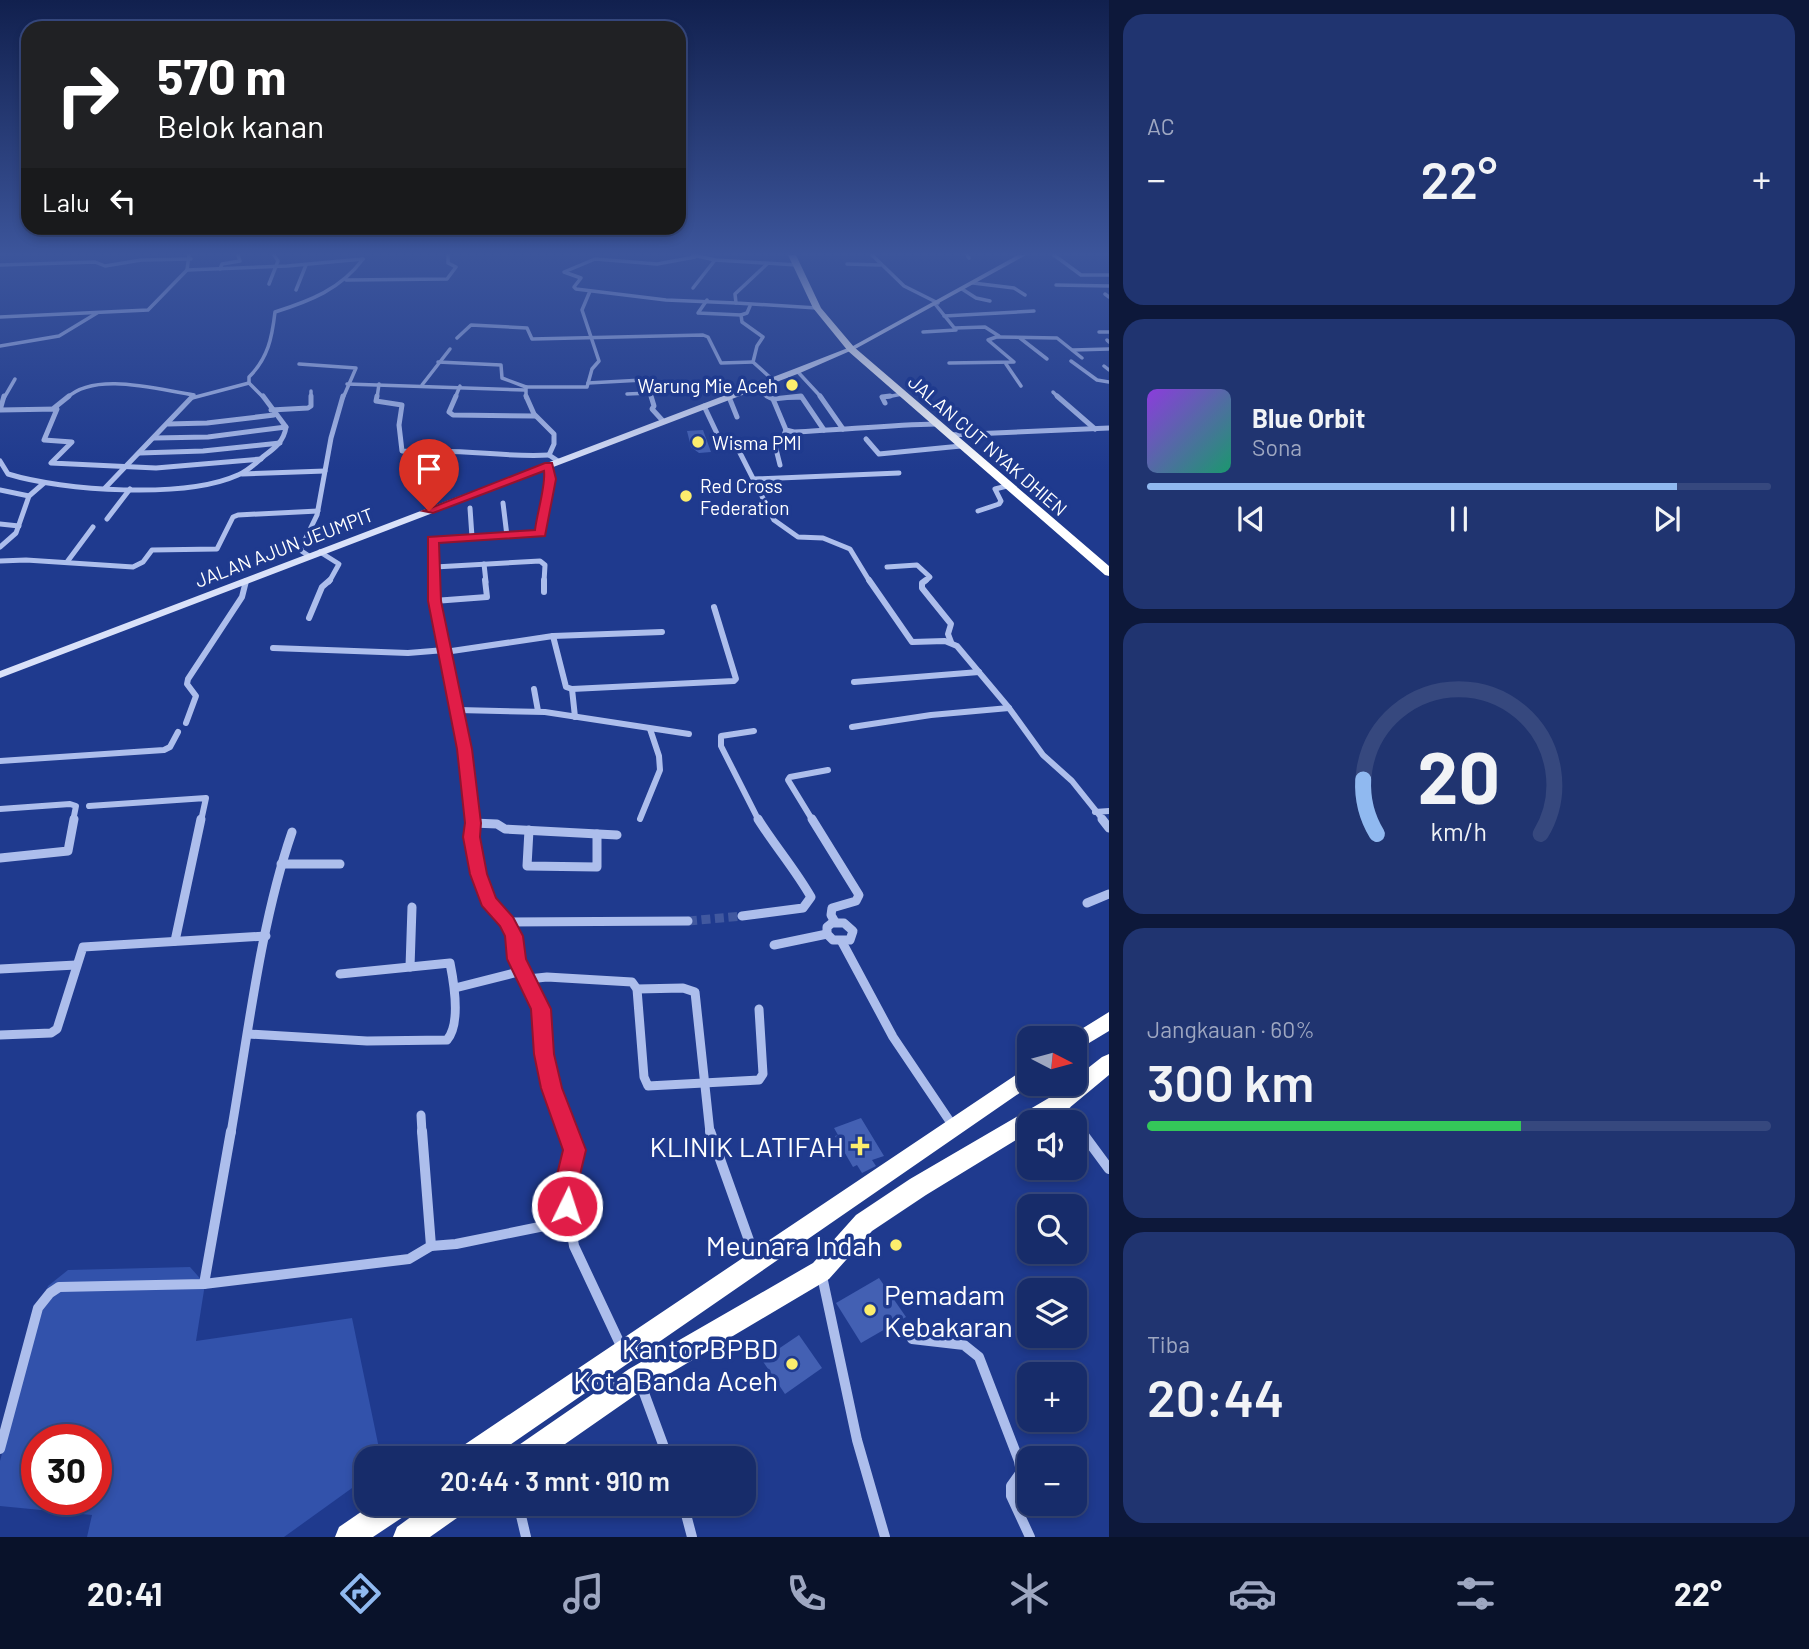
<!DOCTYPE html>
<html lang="id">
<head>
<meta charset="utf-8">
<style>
  :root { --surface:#172c6a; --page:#203470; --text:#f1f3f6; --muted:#9ea7c1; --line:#36487e; --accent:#90b9f0 }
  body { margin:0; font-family:Barlow,sans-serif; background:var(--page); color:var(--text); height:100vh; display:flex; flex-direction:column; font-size:26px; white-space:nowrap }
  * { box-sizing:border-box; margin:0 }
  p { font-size:23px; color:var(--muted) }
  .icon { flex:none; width:38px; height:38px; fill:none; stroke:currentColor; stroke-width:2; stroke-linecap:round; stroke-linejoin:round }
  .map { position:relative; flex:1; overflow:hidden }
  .details { display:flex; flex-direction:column; gap:14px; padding:14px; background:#0d183a; width:700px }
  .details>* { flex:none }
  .hud { position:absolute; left:21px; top:21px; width:665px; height:214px; border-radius:21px; box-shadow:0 4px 10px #0003,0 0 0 2px var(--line); background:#202124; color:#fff; overflow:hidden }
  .needle { width:46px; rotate:96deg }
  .tools { position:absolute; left:1017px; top:1026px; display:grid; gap:14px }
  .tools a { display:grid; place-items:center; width:70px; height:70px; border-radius:14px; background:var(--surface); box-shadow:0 4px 10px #0003,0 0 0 2px var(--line); font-size:35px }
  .speed { position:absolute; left:21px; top:1424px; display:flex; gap:14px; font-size:35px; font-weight:700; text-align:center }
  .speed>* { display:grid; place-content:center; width:91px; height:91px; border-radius:50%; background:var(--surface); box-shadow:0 4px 10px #0003,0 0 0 2px var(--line); line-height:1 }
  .speed .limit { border:10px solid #d22; background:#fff; color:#111 }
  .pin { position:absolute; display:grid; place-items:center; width:60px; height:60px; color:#fff; margin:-72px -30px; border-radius:50% 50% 50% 0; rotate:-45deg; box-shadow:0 0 7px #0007 }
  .pin .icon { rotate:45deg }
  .me { position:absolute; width:77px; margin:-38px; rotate:4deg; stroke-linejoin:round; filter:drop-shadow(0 0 5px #0008) }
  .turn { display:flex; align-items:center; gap:24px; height:147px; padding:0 21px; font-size:32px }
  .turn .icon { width:91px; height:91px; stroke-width:2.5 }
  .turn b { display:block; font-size:49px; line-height:60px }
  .then { display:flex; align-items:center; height:66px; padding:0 21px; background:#0003; gap:14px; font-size:26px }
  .big { font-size:52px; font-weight:600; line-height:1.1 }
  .details .widget { flex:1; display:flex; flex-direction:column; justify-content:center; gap:10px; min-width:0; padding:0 24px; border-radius:21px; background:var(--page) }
  .details .dial { align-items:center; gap:0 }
  .dial svg { height:182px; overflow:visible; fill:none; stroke:var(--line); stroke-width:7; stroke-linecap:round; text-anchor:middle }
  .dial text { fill:var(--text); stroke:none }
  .song { display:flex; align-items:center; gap:21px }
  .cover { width:84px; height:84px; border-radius:10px; background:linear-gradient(135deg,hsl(270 70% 55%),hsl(160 70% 35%)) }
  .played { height:7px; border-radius:4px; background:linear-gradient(90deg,var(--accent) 85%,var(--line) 85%) }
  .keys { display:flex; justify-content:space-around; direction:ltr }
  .heat { display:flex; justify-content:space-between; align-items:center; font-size:38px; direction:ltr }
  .charge { height:10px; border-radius:5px; background:linear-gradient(90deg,#34c759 60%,var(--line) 0) }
  .trip { position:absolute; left:354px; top:1446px; width:402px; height:70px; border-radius:21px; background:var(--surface); box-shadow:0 4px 10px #0003,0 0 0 2px var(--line); font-weight:600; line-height:70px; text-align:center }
  .tab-bar { display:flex; height:112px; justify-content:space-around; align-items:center; background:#09122a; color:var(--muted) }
  .tab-bar .icon { width:49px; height:49px }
  .tab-bar .selected { color:var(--accent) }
  .tab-bar b { font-size:32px; color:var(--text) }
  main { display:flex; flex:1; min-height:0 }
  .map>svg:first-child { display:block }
  .green { fill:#3252ab; fill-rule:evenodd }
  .building { fill:#4360b3 }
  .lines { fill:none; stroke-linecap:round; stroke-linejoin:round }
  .street-tunnel { stroke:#41589f; stroke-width:9; stroke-dasharray:9 4.5; stroke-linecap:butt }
  .street-far4 { stroke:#adbeec; stroke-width:3.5 }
  .street-far3 { stroke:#adbeec; stroke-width:5 }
  .street-far2 { stroke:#adbeec; stroke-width:6 }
  .street-far1 { stroke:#adbeec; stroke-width:9 }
  .street { stroke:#adbeec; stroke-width:10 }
  .secondary { fill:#d9e1f9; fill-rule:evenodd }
  .highway { fill:#fff; fill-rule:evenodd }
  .route { fill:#e11d48; stroke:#92132f; stroke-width:2 }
  .poi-dot { fill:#fbed6d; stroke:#1f3a8e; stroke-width:2.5 }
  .labels { text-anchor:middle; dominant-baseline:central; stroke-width:7; stroke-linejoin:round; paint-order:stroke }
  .far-poi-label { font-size:19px; fill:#fff; stroke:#1f3a8e; text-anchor:start }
  .far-street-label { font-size:19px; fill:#fff; stroke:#1f3a8e }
  .near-poi-label { font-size:28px; fill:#fff; stroke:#1f3a8e; text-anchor:end }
</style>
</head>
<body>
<main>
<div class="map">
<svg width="1109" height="1537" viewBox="0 0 1109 1537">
  <rect width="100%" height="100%" fill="#1f3a8e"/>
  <path class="green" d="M190,1267L205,1284L196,1341L352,1318L381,1458H366V1478L284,1537H87L92,1515L0,1506V1461L48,1286L68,1270ZM37,1440H96V1500H37Z"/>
  <g class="building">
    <polygon points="703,430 711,452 699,453 691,447 687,431"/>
    <polygon points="861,1118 884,1156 872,1160 876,1166 862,1173 857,1165 853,1167 835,1136 838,1135 834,1128"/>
    <polygon points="879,1278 906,1317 861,1343 836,1303"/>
    <polygon points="799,1335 822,1368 785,1394 762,1360"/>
  </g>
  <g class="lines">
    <polyline class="street-tunnel" points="688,921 742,916"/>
    <g class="street-far4">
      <polyline points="189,255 187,270 287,266 363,259"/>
      <polyline points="693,255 715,260 797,265"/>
      <polyline points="872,255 904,286 938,303"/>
      <polyline points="967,255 969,258"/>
      <polyline points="1054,255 1081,275 1109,275"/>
      <polyline points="695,257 657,264 595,259 564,272 581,278 574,287 576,289 666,300 736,303"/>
      <polyline points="767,264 735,294 736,303 817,308"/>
      <polyline points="847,264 880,265"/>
      <polyline points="0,265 95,262 105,266 141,260 191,259"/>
      <polyline points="220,269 222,264 240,261 238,255"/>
      <polyline points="346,280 447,279 456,267 448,263 448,255"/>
      <polyline points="973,283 1014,288 1025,295"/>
      <polyline points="269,284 278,261 274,255"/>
      <polyline points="1056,285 1109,286"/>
      <polyline points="693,288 715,260"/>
      <polyline points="962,289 976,298 990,301"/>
      <polyline points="296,290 306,265"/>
      <polyline points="1105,294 1109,297"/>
      <polyline points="707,300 698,313 741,315"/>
      <polyline points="750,306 747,313 741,315 742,322 763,337 757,346 753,362 773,380"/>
      <polyline points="944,316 1034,311"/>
      <polyline points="0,317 148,310 187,270"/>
      <polyline points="923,332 956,330 935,304"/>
      <polyline points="1099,332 1109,332"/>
      <polyline points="998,337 1057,338 1082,358"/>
      <polyline points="457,338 471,325 527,328 532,339 703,335 708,337 721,363 753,362"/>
      <polyline points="1020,338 1047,359"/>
      <polyline points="1107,340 1109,342"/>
      <polyline points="0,346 59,336 97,313"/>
      <polyline points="1073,350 1109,349"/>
      <polyline points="1071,361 1097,380 1109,382"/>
      <polyline points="438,362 501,365 502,378 526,387"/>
      <polyline points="949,363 1014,362 988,340 999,336 985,327 955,328"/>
      <polyline points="299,364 356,368 343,398"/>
      <polyline points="1006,364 1021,386"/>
      <polyline points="1104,366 1109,370"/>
      <polyline points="797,371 822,398"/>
      <path d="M249,383V377C268,358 272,338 275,312C310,301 341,289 363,259"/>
      <polyline points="588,383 643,380"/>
      <polyline points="347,384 525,390"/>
      <polyline points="422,385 450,349"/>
      <polyline points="752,388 770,398"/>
      <polyline points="311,391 311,398"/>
      <polyline points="1053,392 1059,398"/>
      <polyline points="627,394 650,393 651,398"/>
      <polyline points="4,398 15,379"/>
      <path d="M67,398C95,371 159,390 194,395"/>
      <polyline points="192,398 249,383 264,398"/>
      <polyline points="377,398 379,384"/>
      <polyline points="455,398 460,386"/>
      <polyline points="526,398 526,387 587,387 592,369 599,361 582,310 590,291"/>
      <polyline points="787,398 802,398"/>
      <polyline points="882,398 902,394"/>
    </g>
    <g class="street-far3">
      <polyline points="4,396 0,410 57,409 44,440 72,442 51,463 156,468 261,459"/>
      <polyline points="377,396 376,401 402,405 399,425 402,451 418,452 429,511"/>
      <polyline points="456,396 449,412 453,415 535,416"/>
      <polyline points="526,396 534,414 554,434 554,444 549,455 558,461"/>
      <polyline points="651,396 654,406 652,409 663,421"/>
      <path d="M767,396L773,399L786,430L794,432C842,430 888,425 936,424"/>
      <polyline points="820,396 843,429"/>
      <polyline points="1057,396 1095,429"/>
      <polyline points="729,397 737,417"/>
      <polyline points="773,399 801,396 824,430"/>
      <polyline points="885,403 882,397 890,396"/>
      <polyline points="704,406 721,442 736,445 774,520 798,537 823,538 850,549 870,582"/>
      <polyline points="54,408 69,396"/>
      <polyline points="271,410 308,408 311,406 311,396"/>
      <polyline points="168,424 207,423 274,415"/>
      <polyline points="949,435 1109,428"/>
      <polyline points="154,438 208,437 286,427"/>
      <polyline points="866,439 879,454 961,446"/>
      <path d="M418,452C462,448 505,458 549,455"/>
      <polyline points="139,453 203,451 280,443"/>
      <path d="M0,461L8,474C63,491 185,499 238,475C248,471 256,463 264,456C275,448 284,441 286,427L263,396"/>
      <polyline points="780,465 774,441 784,435 786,430"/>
      <polyline points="242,474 325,471"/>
      <polyline points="754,479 899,473"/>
      <polyline points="105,488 193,396"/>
      <polyline points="0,490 29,496"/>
      <polyline points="503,503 507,536"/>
      <polyline points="470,508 472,537"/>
      <polyline points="978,511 999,504 1001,501 995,489 1007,486"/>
      <polyline points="107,519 130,489"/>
      <polyline points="0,524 19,526"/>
      <polyline points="0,547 16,533 29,496 44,483"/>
      <polyline points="320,552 339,564 329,582"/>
      <polyline points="309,556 300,550 317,515 331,438 343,396"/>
      <polyline points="0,561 26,560 133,567 143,562 152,550 217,549 233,517 238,515 318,511"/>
      <polyline points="67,562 93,527"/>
      <polyline points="484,564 486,582"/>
      <polyline points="435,567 540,561 545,565 544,582"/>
      <polyline points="887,567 917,565 930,577 924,582"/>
      <polyline points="434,582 433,539 541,534 543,505 551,479 548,465"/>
    </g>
    <g class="street-far2">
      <polyline points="434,580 434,601 464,749 473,821"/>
      <polyline points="869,580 912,642 945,641 957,646 1009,708 1043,755 1072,781 1104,821"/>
      <polyline points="926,580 922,583 922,588 951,624 948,634 951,642"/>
      <polyline points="544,592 544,580"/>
      <polyline points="434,601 487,597 485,580"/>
      <polyline points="309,618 322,587 330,580"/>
      <polyline points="553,636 566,687 572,689 575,717"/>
      <polyline points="273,648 408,653 445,650"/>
      <polyline points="445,652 553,636 662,632"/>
      <polyline points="854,682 979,672"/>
      <polyline points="534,689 538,711"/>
      <polyline points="572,689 734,681 736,679 714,607"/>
      <polyline points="458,710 545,712 689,734"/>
      <polyline points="186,723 196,696 187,684 188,679 242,597 246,581"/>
      <polyline points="852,727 931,715 1009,708"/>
      <polyline points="754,731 721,736 721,746 759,821"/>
      <polyline points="0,761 164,750 170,747 178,732"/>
      <polyline points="89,806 206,798 201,821"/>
      <polyline points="0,809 70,804 76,806 73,821"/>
      <polyline points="1095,812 1109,811"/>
      <polyline points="640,819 660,770 659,756 650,729"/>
      <polyline points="813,821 788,780 790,777 828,770"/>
    </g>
    <g class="street-far1">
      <polyline points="473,819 472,837 478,874 488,901 507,922 514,936 517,959 541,1009 544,1054 552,1088 569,1133"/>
      <polyline points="812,819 859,895 856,901 832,908 831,915 835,922"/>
      <polyline points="1102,819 1109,828"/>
      <polyline points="473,823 497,824 505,829 617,835"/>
      <polyline points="529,830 527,866 597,867 597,834"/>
      <polyline points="0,858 68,851 74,819"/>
      <polyline points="281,864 340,864"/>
      <polyline points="1087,903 1109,894"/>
      <path d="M742,916L803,908L811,897C795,869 775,846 758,819"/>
      <polyline points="507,922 688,921"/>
      <polygon points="832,923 844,923 853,931 850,940 833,940 827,934 827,927"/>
      <polyline points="175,941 201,819"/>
      <polyline points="842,942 893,1037 953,1126"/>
      <polyline points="774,945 827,934"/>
      <polyline points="410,967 412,907"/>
      <polyline points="0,969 76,965"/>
      <polyline points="528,979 547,977 632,982 637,989 644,1077 648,1086 759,1080 763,1074 759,1009"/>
      <polyline points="455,988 522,971"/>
      <polyline points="637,989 683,988 695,992 710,1133"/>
      <path d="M248,1034L367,1041L447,1040C461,1024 454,983 450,963L340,974"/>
      <polyline points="0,1035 51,1033 57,1029 83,947 266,936"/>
      <polyline points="1062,1104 1083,1133"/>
      <polyline points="421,1115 422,1133"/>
      <path d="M231,1133C248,1035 260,925 292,832"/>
    </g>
    <g class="street">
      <polyline points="568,1131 575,1150 565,1191 574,1246 622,1348"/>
      <polyline points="710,1131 756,1260"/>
      <polyline points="1081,1131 1109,1169"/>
      <polyline points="431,1246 456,1244 569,1221"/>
      <polyline points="822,1276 857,1440 885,1537"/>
      <polyline points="204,1284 231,1131"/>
      <polyline points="912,1339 964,1345 979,1357 1019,1461 1021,1472 1011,1486 1011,1496 1030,1537"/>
      <polyline points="640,1382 668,1458"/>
      <polyline points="0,1449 38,1308 50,1293 59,1287 204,1284 409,1259 431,1246 422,1131"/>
      <polyline points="518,1503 526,1537"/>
      <polyline points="683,1503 692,1537"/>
    </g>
    <polygon class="secondary" points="1018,255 1026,255 857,348 800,373 0,678 0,671 794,369 853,346"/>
    <g class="highway">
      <polygon points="788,255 796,255 821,308 854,347 1109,566 1109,576 1105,575 848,351 813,308"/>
      <polygon points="1109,1012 1109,1031 1074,1052 1074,1038 1067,1038"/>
      <polygon points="1109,1054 1109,1075 1068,1109 1047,1122 1029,1122 1029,1132 926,1195 872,1231 829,1279 647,1387 545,1458 509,1458 513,1449 629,1369 813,1263 856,1215 910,1179 1054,1095 1069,1083 1074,1083 1074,1079 1102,1057"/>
      <polygon points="1029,1066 1029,1083 1034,1083 491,1458 454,1458 458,1449"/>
      <polygon points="374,1503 413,1503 409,1513 373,1537 335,1537 339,1527"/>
      <polygon points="430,1503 468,1503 464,1513 430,1537 393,1537 397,1527"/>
    </g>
  </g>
  <linearGradient id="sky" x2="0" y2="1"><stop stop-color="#11204e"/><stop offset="0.54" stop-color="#3c559b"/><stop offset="1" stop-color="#3c559b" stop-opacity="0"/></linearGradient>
  <rect width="1109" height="470" fill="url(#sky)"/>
  <path class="route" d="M545,463H552L556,479L545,536L439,543L441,601L472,749L481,823L480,837L487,874L496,898L513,917L523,936L526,959L551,1009L554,1054L562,1088L586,1150L576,1191L578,1206L575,1214L567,1217L559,1214L553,1191L563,1150L541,1088L534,1054L531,1009L507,959L505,936L500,926L482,906L470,874L463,837L465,823L457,749L428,601V537L535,530C537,513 546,485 544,471L433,513L423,511Z"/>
  <g class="poi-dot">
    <circle cx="792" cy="385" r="7"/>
    <circle cx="698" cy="442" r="7"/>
    <circle cx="686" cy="496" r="7"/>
    <path d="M856.5 1135.5h7v7h7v7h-7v7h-7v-7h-7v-7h7z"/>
    <circle cx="896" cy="1245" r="7"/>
    <circle cx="870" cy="1310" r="7"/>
    <circle cx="792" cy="1364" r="7"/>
  </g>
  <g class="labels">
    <g class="far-poi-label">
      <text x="778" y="385" text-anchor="end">Warung Mie Aceh</text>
      <text x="712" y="442">Wisma PMI</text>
      <text x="700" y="485">Red Cross<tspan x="700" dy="22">Federation</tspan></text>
    </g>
    <g class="far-street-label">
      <text transform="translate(988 445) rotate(41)">JALAN CUT NYAK DHIEN</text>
      <text transform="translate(284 547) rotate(-21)">JALAN AJUN JEUMPIT</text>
    </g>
    <g class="near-poi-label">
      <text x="844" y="1146">KLINIK LATIFAH</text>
      <text x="882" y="1245">Meunara Indah</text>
      <text x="884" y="1294" text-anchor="start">Pemadam<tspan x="884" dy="32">Kebakaran</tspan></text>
      <text x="778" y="1348">Kantor BPBD<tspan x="778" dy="32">Kota Banda Aceh</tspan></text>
    </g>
  </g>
</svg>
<div class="tools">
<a><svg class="needle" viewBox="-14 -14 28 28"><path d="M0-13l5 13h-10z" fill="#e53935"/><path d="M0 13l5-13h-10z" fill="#9ea7c1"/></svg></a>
<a><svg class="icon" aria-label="sound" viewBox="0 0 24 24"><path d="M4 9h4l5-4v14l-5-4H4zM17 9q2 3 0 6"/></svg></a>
<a><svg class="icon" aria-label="search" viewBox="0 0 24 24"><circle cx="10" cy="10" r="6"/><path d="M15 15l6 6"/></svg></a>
<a><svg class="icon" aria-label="layers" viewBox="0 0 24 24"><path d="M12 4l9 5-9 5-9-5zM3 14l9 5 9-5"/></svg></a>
<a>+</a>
<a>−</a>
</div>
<div class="speed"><div class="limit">30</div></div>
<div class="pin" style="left:429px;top:511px;background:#d93025"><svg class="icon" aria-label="arrive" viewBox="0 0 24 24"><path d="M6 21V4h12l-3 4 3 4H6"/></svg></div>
<svg class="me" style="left:567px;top:1206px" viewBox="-20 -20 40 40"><circle r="17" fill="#e11d48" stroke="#fff" stroke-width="3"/><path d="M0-11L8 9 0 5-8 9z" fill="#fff"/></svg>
<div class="trip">20:44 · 3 mnt · 910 m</div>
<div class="hud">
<div class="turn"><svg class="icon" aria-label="right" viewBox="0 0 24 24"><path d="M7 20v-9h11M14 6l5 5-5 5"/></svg><div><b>570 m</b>Belok kanan</div></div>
<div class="then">Lalu<svg class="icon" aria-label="left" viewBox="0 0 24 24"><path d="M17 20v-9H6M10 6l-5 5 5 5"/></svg></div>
</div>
</div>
<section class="details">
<div class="widget"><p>AC</p>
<div class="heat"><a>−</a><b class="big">22°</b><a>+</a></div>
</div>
<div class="widget">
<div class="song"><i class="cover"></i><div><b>Blue Orbit</b><p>Sona</p></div></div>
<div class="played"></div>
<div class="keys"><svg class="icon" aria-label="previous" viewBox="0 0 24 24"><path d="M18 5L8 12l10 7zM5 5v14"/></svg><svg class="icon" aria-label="pause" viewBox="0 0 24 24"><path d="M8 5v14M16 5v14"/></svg><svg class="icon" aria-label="next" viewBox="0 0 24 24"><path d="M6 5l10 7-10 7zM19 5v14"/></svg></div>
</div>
<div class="widget dial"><svg viewBox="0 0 100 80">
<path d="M14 69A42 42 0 1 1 86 69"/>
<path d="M14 69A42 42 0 0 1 8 45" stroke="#90b9f0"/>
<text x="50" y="56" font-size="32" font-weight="700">20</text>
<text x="50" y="72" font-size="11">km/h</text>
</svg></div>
<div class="widget"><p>Jangkauan · 60%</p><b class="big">300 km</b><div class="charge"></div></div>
<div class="widget"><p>Tiba</p><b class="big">20:44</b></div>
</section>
</main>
<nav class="tab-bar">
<b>20:41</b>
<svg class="icon selected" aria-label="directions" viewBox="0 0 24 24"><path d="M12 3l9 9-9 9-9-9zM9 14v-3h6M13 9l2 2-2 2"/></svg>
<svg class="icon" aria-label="music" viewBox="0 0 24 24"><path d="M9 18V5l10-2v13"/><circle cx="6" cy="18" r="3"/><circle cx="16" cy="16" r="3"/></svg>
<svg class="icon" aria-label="phone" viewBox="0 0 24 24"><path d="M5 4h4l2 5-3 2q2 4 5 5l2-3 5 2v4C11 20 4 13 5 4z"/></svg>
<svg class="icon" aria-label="climate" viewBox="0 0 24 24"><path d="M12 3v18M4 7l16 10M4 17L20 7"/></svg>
<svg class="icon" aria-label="car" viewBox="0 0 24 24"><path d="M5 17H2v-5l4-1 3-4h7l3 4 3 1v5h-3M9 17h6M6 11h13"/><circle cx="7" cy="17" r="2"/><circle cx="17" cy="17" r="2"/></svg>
<svg class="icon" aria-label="filters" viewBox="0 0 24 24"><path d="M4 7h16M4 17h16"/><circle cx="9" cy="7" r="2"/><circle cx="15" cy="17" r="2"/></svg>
<b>22°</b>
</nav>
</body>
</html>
